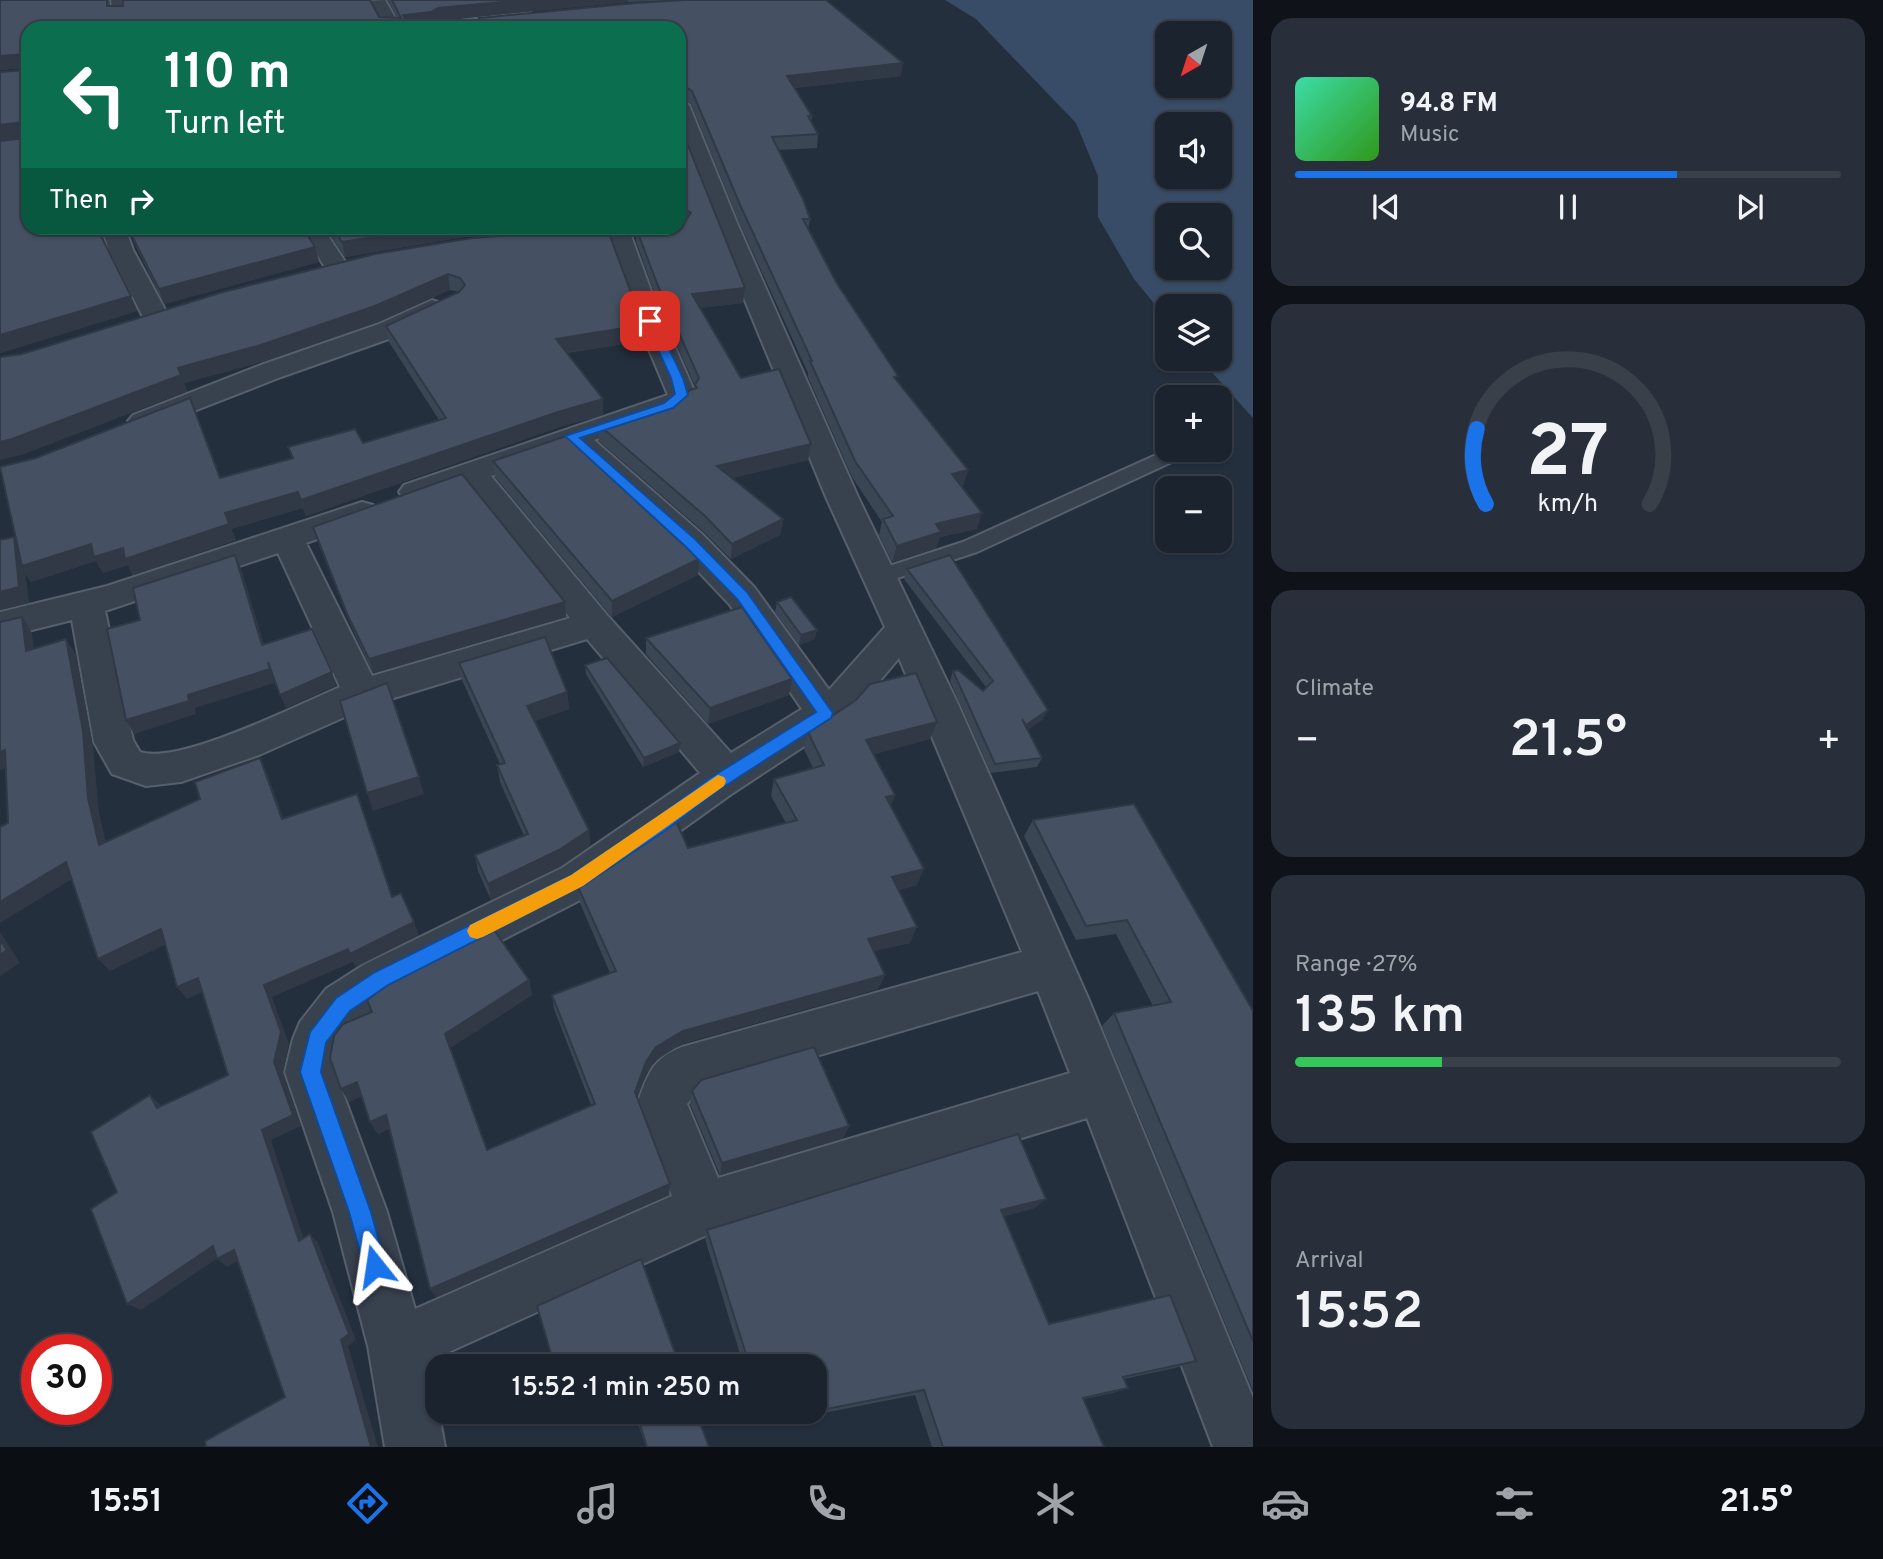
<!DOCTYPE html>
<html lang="en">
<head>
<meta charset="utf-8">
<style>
  :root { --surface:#1b232e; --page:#282f3a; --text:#f1f3f6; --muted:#a0a4aa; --line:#39404a; --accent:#1a73e8 }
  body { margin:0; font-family:Overpass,sans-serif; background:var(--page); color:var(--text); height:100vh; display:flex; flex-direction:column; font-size:26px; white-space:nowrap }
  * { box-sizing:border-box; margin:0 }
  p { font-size:23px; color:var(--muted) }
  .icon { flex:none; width:38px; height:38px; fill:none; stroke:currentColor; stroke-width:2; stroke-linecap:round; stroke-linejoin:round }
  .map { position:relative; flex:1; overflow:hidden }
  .details { display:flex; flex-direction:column; gap:18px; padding:18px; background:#0f1319; width:630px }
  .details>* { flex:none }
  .top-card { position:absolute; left:21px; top:21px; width:665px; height:214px; border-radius:21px; box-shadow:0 2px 5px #0004,0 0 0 2px var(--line); background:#0b6e4f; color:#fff; overflow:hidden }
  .needle { width:46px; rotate:219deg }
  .buttons { position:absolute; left:1155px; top:21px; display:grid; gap:14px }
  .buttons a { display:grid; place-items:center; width:77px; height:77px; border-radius:14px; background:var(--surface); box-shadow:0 2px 5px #0004,0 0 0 2px var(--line); font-size:35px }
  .speed { position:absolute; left:21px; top:1334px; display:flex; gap:14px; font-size:35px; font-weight:700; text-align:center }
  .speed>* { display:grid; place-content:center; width:91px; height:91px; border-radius:50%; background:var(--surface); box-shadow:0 2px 5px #0004,0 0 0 2px var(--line); line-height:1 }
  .speed .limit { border:10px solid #d22; background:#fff; color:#111 }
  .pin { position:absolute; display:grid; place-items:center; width:60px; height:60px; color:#fff; margin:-30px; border-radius:14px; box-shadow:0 4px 10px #0006 }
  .me { position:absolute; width:77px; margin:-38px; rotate:345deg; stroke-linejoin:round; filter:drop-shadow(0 0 5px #0008) }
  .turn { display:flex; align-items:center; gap:24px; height:147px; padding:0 28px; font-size:32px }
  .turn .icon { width:91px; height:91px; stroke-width:2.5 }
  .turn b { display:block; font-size:49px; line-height:60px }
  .then { display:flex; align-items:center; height:66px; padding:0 28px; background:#0003; gap:14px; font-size:26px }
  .big { font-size:52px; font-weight:600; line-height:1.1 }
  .details .tile { flex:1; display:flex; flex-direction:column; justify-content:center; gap:10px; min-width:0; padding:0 24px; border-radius:21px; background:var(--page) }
  .details .dial { align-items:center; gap:0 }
  .dial svg { height:182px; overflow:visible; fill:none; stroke:var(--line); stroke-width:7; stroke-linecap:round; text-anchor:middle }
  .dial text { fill:var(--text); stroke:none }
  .song { display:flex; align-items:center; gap:21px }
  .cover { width:84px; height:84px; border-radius:10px; background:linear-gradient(135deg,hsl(160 70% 55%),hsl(110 70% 35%)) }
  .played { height:7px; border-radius:4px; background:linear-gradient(90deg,var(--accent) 70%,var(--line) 70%) }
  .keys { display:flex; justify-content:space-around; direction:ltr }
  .heat { display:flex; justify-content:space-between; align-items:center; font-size:38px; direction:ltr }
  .charge { height:10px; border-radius:5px; background:linear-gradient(90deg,#34c759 27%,var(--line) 0) }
  .trip { position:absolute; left:425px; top:1354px; width:402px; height:70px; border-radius:21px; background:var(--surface); box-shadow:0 2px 5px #0004,0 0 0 2px var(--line); font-weight:600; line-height:70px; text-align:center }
  .menu { display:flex; height:112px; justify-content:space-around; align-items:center; background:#0b0e12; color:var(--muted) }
  .menu .icon { width:49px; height:49px }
  .menu .selected { color:var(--accent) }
  .menu b { font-size:32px; color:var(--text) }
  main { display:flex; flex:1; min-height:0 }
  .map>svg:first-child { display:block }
  .water { fill:#394c67; fill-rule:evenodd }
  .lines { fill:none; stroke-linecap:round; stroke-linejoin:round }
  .service-casing { stroke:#565f6c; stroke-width:4 }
  .minor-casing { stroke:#565f6c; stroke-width:4 }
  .service { fill:#38414e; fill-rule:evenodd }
  .minor { fill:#38414e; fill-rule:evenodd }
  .wall { fill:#3b4654 }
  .shaded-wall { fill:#303945 }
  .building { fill:#455162; stroke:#303945; stroke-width:2 }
  .route { fill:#1a73e8; stroke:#114b97; stroke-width:2 }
  .slow { fill:#f59e0b }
</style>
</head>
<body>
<main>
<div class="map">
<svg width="1253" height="1447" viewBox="0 0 1253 1447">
  <rect width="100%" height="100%" fill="#242f3e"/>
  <path class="water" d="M945,0H1253V418L1200,359H1220V306H1167V319L1134,279L1098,217V176L1076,123L976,19ZM1167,33H1220V86H1167ZM1220,124V177H1167V124ZM1220,215V268H1167V215Z"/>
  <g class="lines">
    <g class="service-casing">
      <polygon id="service" points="1167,450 1190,451 1187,455 977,552 879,584 871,582 868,577 871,572 963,542"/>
    </g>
    <g class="minor-casing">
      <g id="minor">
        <polygon points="111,0 127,0 125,16 113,16"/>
        <polygon points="369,1 385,0 401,28 383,28"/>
        <polygon points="531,13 539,18 537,22 487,28 431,28 440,23"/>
        <path d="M679,99L689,105L737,223L858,497L957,702L1088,998L1253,1398V1447H1213L1087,1118L709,1234L429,1361L445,1447H385L368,1346L333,1212L285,1072L293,1039L300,1022L326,989L365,964L562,868L700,773L587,639L374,704L259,755L181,782L146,786L112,774L94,742L72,620L0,638V612L107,586L362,502L373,505L378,512L373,519L306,543L372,676L570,618L465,485L415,502L404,499L399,492L404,485L668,395L629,302L606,233L610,228H624L630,233L655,302L696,395L688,407L594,440L702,534L754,587L829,690L885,627L826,497L713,223L679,131ZM568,449L678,550L730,605L802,709L731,753L607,615L491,476ZM278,553L340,687C300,704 179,765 140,752L133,740L105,611ZM899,658L1022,952L682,1047C651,1059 648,1075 637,1104L672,1196L415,1309L387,1212L335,1072L339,1049L360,1021L397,994L592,894L730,795L850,716ZM1038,991L1070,1073L718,1178L687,1104L697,1091Z"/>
        <polygon points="102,228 125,228 133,250 169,317 165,323 156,325 147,323 143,317 109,250"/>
        <polygon points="301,228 323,228 350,269 347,274 338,276 329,274"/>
        <polygon points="432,300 441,303 445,308 441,313 397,336 281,377 153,427 143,430 133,427 128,421 133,415 261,365 379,324"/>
      </g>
    </g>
    <use href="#service" class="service"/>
    <use href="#minor" class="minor"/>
  </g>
  <g class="wall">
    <polygon points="0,0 109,0 110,6 123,6 123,0 373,0 370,0 379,17 396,17 388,0 776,0 901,76 794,88 812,116 811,122 818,134 817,148 779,150 810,219 808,229 836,282 897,381 968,470 963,486 962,486 977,529 940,537 936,548 892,562 879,535 882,522 852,477 808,377 808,373 739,222 691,104 679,97 679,28 480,28 479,18 680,0 628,2 440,20 432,24 409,27 28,28 104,243 137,311 0,353 0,141 24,138 24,137 0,140 0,72 25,70 25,68 0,70"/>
    <polygon points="679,123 743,303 700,308 741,378 811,444 808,460 732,478 783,519 780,535 731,559 704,532 599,441 599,425 681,399 695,389 695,386 657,301 636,241 636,228 681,221 679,220"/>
    <polygon points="127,228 303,228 315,247 319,262 164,304"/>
    <polygon points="326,228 602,228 552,229 469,236 345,257"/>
    <polygon points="375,254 643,325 642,341 567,353 603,399 603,415 559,427 306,516 303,508 231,529 236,540 133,575 128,565 103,573 96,561 31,582 25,573 29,603 0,610 0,540 16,541 220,478 292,459 288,447 363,443 439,420 389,342 386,326 459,292 450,290 378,322 265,361 184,383 187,391 21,455 22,354"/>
    <polygon points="493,461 698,575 612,617 495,477"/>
    <polygon points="313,527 565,602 566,617 373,673 353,630 318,542"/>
    <polygon points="907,569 1043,719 1027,730 1042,758 1037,767 991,773 950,681 953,671 983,691 986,687 904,579"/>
    <polygon points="777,602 815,639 799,645 775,612"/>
    <polygon points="646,638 789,695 708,724 646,654"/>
    <polygon points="459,663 567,692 569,709 534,721 589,830 590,846 561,866 491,900 478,871 475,855 524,836 500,782 497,765 500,764 462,680"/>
    <polygon points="585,665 680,743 679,752 643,767 586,674"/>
    <polygon points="937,722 930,739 873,754 917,885 899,890 910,943 874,951 885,975 878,989 681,1044 655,1061 645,1075 637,1098 669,1195 436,1297 430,1289 389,1129 378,1134 370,1122 361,1096 349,1102 341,1089 529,980 532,995 450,1048 487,1150 591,1105 554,1009 552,995 610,973 580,903 578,887 688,848 786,823 771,796 774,779 813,768 804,749 808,732"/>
    <polygon points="1033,820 1253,1011 1253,1391 1102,1026 1114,1013 1153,1006 1116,934 1076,940 1024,836"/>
    <polygon points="692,1091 849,1126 843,1138 720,1175 690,1104"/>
    <polygon points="1035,1208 1004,1216 1049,1324 1196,1361 1179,1367 1124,1379 1128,1388 1113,1393 1084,1399 1104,1447 932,1447 915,1395 762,1425 758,1412 816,1412 816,1367 744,1367 705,1239 707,1230"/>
    <polygon points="634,1412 696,1412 709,1447 646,1447"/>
  </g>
  <g class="shaded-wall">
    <polygon points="524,0 628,0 628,2 440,20 432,24 405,27 403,15 438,8"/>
    <polygon points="25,54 28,67 0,70 0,56"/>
    <polygon points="903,63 901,76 785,89 787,76"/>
    <polygon points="24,122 28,136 0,140 0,125"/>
    <polygon points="431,228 468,228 469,236 345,257 342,242"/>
    <polygon points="315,247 319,262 164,304 159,289"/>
    <polygon points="448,274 450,290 378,322 265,361 184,383 187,391 21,455 0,460 0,442 178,368"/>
    <polygon points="745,288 743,303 691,309 692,294"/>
    <polygon points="131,296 137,311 0,353 0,335"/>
    <polygon points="643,325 642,341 557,354 556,339"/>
    <polygon points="603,399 603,415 559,427 306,516 301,500 558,412"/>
    <polygon points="811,444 808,460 716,482 717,466"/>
    <polygon points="968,470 963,486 947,490 952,474"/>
    <polygon points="298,492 303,508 231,529 225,513"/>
    <polygon points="982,513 977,529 940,537 936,548 892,562 897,546 936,524"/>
    <polygon points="783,519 780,535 731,559 732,544"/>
    <polygon points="229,524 236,540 133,575 128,565 103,573 96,561 31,582 25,573 29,603 0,610 0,592 14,537 23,553 91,544 123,548"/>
    <polygon points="235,555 241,568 268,658 262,645"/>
    <polygon points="699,559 698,575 612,617 612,601"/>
    <polygon points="565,602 566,617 373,673 369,659"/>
    <polygon points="22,617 32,633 36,667 26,651"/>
    <polygon points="817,630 815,639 799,645 801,635"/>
    <polygon points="66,639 76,655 93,746 99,813 110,859 99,845 88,798"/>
    <polygon points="268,662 275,683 195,708 196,714 134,734 126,720"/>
    <polygon points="332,672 336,686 286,708 280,695"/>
    <polygon points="792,679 789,695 708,724 710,708"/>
    <polygon points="567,692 569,709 529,723 527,706"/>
    <polygon points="1048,710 1043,719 1022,734 1026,725"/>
    <polygon points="937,722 930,739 861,758 866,740"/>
    <polygon points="680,743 679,752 643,767 644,758"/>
    <polygon points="5,750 17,765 0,770 0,752"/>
    <polygon points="260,758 267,773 289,834 282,819"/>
    <polygon points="419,777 424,794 373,811 367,793"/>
    <polygon points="895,795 889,812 886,797"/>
    <polygon points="589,830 590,846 561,866 491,900 488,884"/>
    <polygon points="66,862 77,876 0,923 0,902"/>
    <polygon points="924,869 917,885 886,893 892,877"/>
    <polygon points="414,922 419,935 356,967 353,962 272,997 289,1044 283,1073 301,1126 271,1140 307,1249 299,1241 262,1130 264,985"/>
    <polygon points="917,927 910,943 862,954 868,939"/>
    <polygon points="161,929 171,942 110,971 98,959"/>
    <polygon points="0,932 20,963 0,976"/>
    <polygon points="885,975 878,989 681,1044 655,1061 645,1075 635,1105 635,1092 646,1062 656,1047 683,1031"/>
    <polygon points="198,978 207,990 187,999 177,987"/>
    <polygon points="529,980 532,995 450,1048 445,1034"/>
    <polygon points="357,1082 364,1094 349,1102 341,1089"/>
    <polygon points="150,1095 161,1105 168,1119 157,1108"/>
    <polygon points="386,1115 393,1127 378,1134 370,1122"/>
    <polygon points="849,1126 843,1138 720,1175 722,1163"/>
    <polygon points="670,1184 669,1195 436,1297 430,1289"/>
    <polygon points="1046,1199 1035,1208 991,1219 1001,1210"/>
    <polygon points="310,1234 318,1243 356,1340 348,1346 378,1447 371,1447"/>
    <polygon points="213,1246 224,1254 141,1310 127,1304"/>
    <polygon points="234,1250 244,1257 227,1267 217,1259"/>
  </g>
  <g class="building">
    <polygon points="0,0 107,0 107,6 123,6 123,0 370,0 379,17 401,18 392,0 524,0 438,8 431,12 403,15 410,28 28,28 28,228 98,228 101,236 131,296 0,335 0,141 24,138 24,122 0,125 0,72 25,70 25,54 0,56"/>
    <polygon points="684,0 826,0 903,63 787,76 812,116 808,116 818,134 772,137 803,199 810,219 803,219 836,282 898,376 894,377 968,470 952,474 982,513 936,524 941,532 897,546 883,519 893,516 855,461 810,361 812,361 741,207 692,91 679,83 679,84 679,28 486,28 479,18 636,3"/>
    <polygon points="679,123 745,288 692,294 741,378 779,369 811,444 717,466 783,519 732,544 705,516 599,425 681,399 690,390 697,388 695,385 699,378 658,286 636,228 679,228 679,222 685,221 691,213 679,205"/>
    <polygon points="128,228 303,228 315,247 159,289"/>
    <polygon points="332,228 431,228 342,242"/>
    <polygon points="607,228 643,325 556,339 603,399 558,412 301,500 298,492 225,513 229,524 125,559 123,548 94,557 91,544 22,566 0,467 36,458 190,398 220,478 293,458 288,447 355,429 363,443 446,418 386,326 459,292 465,285 460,278 448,274 375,306 261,345 178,368 181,375 12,439 0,442 0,357 22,354 223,292 375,254 472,238"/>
    <polygon points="566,436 699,559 612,601 493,461"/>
    <polygon points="462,474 565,602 369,659 348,616 313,527"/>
    <polygon points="14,537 19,587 0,592 0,540"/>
    <polygon points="235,555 262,645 312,629 332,672 280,695 268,662 270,669 188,695 189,701 126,720 107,629 140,620 133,588"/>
    <polygon points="950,555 1048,710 1026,725 1022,719 1042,758 995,764 953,671 958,670 983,691 993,681 907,569"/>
    <polygon points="791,597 817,630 801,635 777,602"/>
    <polygon points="742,607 792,679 710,708 646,638"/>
    <polygon points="22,617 26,651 66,639 83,731 88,798 99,845 200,799 195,782 260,758 282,819 357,794 392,897 401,893 414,922 350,954 348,949 264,985 281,1032 274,1062 293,1115 262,1130 299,1241 310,1234 349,1334 341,1340 371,1447 206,1447 205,1441 285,1397 234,1250 217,1259 213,1246 127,1304 91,1209 117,1192 91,1132 150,1095 157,1108 228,1075 198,978 177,987 161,929 98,959 66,862 0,902 0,827 8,823 5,750 0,752 0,622"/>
    <polygon points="545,637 567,692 527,706 589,830 559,850 488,884 475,855 528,834 497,765 505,763 459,663"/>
    <polygon points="607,658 680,743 644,758 585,665"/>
    <polygon points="916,673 937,722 866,740 895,795 886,797 924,869 892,877 917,927 868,939 885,975 683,1031 656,1047 646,1062 635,1092 670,1184 430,1289 386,1115 370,1122 357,1082 341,1089 330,1058 334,1036 343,1024 372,1012 367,1000 392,982 494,930 529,980 445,1034 487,1150 595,1104 552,995 616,971 578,887 676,821 688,848 797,820 774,779 824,765 808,732 856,700 870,684"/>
    <polygon points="387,683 419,777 367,793 340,701"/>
    <polygon points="1134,804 1253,1011 1253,1341 1114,1013 1171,1002 1127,920 1086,926 1033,820"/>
    <polygon points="0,940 7,950 0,955"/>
    <polygon points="814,1047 849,1126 722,1163 692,1091 701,1080"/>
    <polygon points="1018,1134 1046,1199 1001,1210 1049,1324 1170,1295 1196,1361 1123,1377 1128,1388 1083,1398 1104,1447 943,1447 924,1390 816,1411 816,1367 750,1367 707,1230"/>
    <polygon points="641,1259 680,1367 555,1367 537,1306"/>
    <polygon points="636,1412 696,1412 709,1447 647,1447"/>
    <polygon points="764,1412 809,1412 766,1421"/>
  </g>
  <polygon class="route" points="650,318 656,321 683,378 688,395 673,408 580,438 695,539 747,592 833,713 831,718 722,788 666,830 583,886 388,985 350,1011 326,1043 321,1072 371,1212 386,1266 383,1274 375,1277 367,1274 364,1266 349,1212 300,1072 310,1032 336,998 375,972 571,875 653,820 710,778 816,712 737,599 685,546 565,436 664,403 675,394 671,378 645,321"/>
  <polygon class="slow" points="718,775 724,777 726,781 724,786 583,886 483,937 477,939 470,937 467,931 470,925 571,875"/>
</svg>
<div class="buttons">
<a><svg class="needle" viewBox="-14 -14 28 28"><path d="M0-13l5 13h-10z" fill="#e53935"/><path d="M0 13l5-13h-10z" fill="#a0a4aa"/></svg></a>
<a><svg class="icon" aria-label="sound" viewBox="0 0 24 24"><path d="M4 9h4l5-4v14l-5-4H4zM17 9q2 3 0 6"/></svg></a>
<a><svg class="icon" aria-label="search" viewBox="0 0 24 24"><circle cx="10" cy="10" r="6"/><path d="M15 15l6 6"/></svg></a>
<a><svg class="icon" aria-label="layers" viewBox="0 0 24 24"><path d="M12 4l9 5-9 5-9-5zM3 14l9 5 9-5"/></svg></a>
<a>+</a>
<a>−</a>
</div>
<div class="speed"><div class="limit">30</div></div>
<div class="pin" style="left:650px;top:321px;background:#d93025"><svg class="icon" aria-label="arrive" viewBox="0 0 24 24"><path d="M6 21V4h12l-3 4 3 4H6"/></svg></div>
<svg class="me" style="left:375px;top:1266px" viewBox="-20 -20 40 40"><path d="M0-17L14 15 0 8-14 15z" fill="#1a73e8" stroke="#fff" stroke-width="4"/></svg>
<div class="trip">15:52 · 1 min · 250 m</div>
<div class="top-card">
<div class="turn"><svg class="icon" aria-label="left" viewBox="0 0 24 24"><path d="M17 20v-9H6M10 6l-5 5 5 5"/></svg><div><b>110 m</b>Turn left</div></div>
<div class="then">Then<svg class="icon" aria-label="right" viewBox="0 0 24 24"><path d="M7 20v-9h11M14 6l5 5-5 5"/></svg></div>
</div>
</div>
<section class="details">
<div class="tile">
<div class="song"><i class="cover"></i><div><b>94.8 FM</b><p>Music</p></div></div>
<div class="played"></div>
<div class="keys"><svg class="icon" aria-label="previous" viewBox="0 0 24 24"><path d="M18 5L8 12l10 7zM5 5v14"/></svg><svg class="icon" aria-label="pause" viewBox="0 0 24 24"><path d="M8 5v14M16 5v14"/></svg><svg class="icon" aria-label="next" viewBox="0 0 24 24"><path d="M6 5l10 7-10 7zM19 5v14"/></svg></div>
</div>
<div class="tile dial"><svg viewBox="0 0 100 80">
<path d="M14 69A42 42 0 1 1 86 69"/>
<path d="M14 69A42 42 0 0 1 10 36" stroke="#1a73e8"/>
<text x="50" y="56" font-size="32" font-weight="700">27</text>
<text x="50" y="72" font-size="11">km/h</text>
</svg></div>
<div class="tile"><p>Climate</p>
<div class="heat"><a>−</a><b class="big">21.5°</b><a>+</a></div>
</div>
<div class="tile"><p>Range · 27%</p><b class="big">135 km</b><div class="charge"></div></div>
<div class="tile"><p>Arrival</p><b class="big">15:52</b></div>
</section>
</main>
<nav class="menu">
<b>15:51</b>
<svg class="icon selected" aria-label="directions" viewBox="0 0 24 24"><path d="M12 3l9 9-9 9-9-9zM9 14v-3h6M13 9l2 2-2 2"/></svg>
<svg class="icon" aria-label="music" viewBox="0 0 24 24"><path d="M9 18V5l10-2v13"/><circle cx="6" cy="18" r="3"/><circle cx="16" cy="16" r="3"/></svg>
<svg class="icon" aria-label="phone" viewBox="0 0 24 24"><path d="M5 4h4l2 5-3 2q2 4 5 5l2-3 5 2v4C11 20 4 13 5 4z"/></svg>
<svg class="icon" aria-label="climate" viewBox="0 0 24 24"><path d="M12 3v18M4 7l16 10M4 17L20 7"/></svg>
<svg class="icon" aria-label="car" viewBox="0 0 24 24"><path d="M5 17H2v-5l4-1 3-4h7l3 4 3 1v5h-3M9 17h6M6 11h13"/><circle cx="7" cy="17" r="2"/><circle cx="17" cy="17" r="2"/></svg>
<svg class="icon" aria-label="filters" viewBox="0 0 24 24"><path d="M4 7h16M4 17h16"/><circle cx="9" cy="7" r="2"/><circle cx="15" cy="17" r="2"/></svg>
<b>21.5°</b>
</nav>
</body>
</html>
